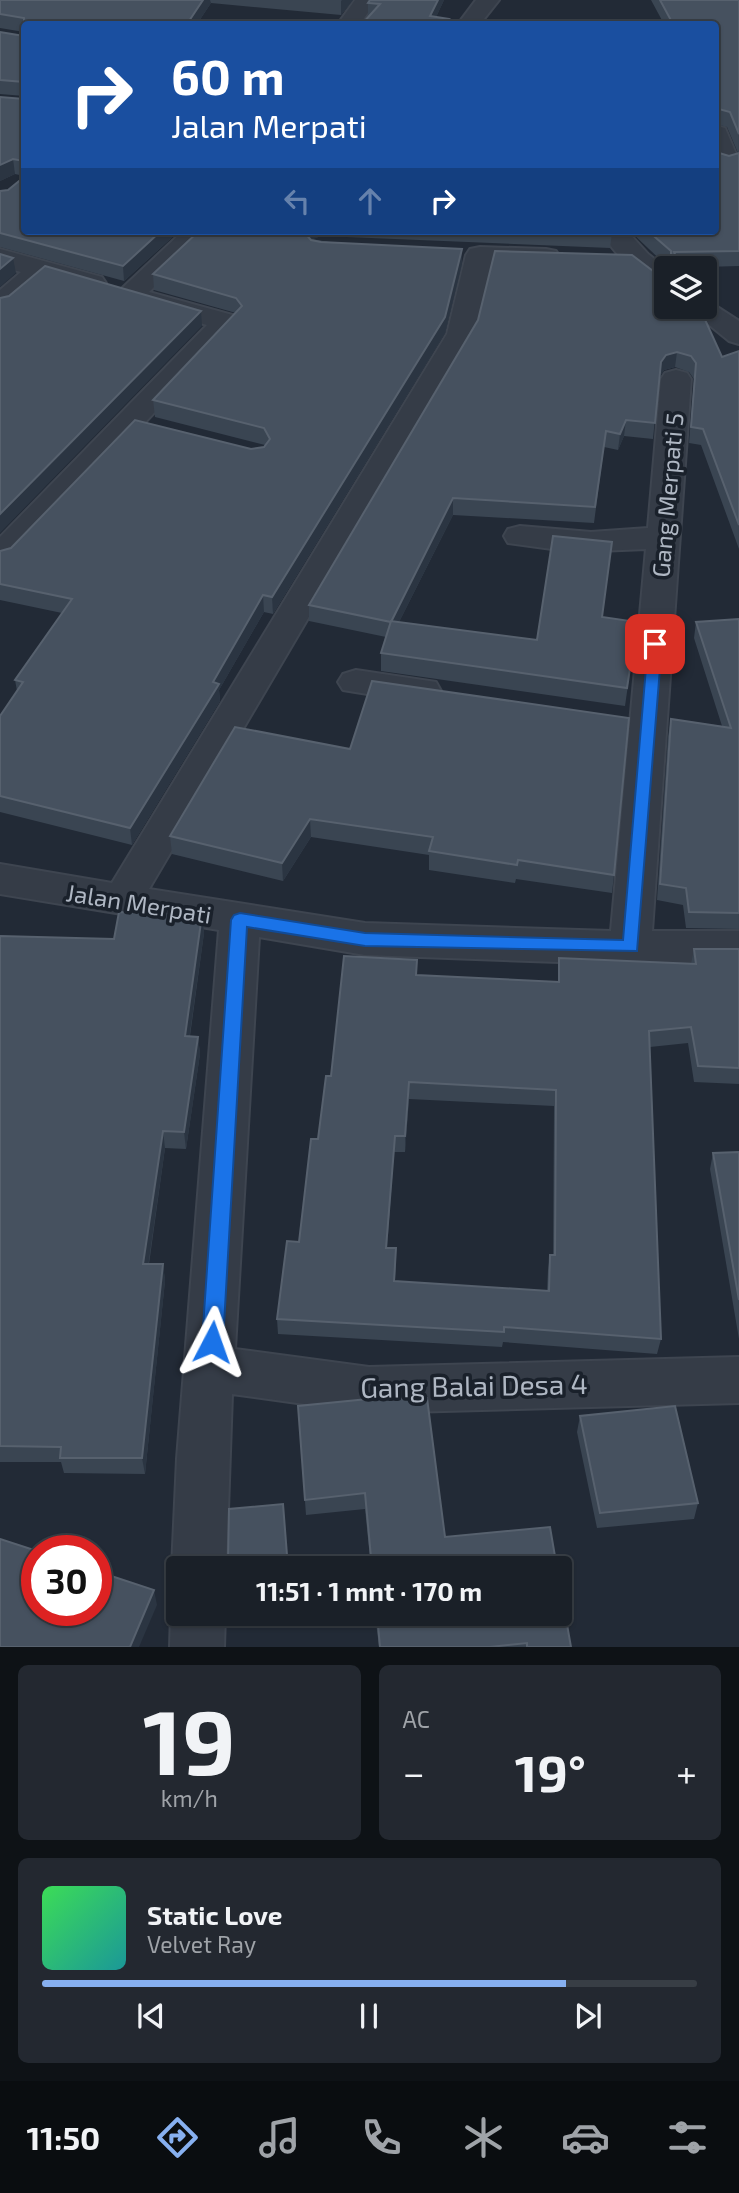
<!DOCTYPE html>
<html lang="id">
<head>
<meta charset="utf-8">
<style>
  :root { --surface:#1a2028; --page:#232830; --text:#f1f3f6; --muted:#9fa3a8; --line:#383e45; --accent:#87b0f0 }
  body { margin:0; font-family:"Exo 2",sans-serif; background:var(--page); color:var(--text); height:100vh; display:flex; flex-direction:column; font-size:26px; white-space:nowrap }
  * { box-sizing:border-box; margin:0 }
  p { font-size:23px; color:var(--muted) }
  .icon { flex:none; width:38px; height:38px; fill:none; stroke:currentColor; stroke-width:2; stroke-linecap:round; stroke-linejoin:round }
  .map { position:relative; height:1647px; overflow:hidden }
  .panel { display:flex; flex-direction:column; gap:18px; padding:18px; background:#0e1216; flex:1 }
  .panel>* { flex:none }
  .top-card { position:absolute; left:21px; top:21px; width:698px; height:214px; border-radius:7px; box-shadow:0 2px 5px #0004,0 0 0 2px var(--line); background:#1a4fa0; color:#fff; overflow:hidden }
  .fabs { position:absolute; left:654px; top:256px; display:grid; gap:14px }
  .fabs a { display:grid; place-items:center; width:63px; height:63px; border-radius:7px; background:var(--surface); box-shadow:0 2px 5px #0004,0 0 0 2px var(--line); font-size:35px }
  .speed { position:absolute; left:21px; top:1535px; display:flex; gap:14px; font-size:35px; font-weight:700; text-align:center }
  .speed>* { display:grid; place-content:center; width:91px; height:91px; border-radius:50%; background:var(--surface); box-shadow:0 2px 5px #0004,0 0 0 2px var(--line); line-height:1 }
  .speed .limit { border:10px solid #d22; background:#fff; color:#111 }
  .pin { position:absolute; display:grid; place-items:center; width:60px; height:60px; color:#fff; margin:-30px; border-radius:14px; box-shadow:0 4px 10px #0006 }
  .me { position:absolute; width:77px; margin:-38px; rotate:4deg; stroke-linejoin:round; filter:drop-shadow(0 0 5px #0008) }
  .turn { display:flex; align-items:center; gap:24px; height:147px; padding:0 35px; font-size:32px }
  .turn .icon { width:91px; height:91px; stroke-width:2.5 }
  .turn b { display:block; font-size:49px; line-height:60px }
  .lanes { display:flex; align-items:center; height:66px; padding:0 35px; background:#0003; justify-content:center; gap:35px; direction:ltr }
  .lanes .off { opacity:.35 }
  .big { font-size:52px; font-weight:700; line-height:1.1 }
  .panel .tile { flex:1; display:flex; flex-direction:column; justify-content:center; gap:10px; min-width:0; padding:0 24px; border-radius:10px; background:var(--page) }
  .panel .dial { align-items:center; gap:0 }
  .dial b { font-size:91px; line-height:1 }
  .song { display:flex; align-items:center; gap:21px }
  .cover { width:84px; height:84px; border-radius:10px; background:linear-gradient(135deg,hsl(130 70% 55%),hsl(180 70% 35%)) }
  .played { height:7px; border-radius:4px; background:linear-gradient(90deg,var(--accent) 80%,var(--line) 80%) }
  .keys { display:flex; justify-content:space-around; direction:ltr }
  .heat { display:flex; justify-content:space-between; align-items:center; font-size:38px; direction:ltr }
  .panel .tiles { flex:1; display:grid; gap:18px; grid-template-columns:1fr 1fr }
  .tile:last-child { grid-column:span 2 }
  .trip { position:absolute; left:166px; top:1556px; width:406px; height:70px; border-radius:7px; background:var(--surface); box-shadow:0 2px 5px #0004,0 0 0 2px var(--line); font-weight:700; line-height:70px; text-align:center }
  .tab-bar { display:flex; height:112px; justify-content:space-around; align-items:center; background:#0a0d10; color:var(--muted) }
  .tab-bar .icon { width:49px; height:49px }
  .tab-bar .on { color:var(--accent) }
  .tab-bar b { font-size:32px; color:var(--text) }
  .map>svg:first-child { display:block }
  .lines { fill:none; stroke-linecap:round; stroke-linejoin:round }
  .minor-casing { stroke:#3e4550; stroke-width:4 }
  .minor { fill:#353c47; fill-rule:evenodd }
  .wall { fill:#3a4552; fill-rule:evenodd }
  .shaded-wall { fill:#2b3542 }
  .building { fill:#46515f; stroke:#57616e; stroke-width:2; fill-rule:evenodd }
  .route { fill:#1a73e8; stroke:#114b97; stroke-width:2 }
  .labels { text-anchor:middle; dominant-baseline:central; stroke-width:7; stroke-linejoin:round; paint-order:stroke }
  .street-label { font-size:24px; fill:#afb7c3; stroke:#1a212b }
  .near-street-label { font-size:28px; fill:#afb7c3; stroke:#1a212b }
</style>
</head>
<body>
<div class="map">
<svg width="739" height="1647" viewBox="0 0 739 1647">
  <rect width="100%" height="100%" fill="#222a36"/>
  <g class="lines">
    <g class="minor-casing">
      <g id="minor">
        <polygon points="355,0 377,0 360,24 338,24"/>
        <polygon points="476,0 499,0 480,24 458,24"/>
        <polygon points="716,126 725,128 739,161 735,166 726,169 716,165"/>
        <polygon points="183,231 212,231 149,292 236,316 240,322 12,563 0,566 0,537 207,325 140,306 136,301 120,300 116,294"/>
        <path d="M600,231H627L648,254L667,269V290C639,283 615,253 600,231Z"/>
        <polygon points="480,247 546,249 556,251 560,257 556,263 546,265 492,264 475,334 149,889 365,923 611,931 646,549 574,552 508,543 504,536 508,529 520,526 591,532 648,528 661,379 665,373 676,370 687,373 691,379 652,931 739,931 739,963 588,963 365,955 259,937 235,1349 369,1367 739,1357 739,1403 369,1413 232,1394 226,1568 178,1568 178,1583 172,1568 177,1459 219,930 0,894 0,864 112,883 447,334 466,255 470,249"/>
        <polygon points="0,249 102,277 106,283 102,289 92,291 46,279 10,310 0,312 0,290 21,272 0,266"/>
        <polygon points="705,299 739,321 739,344 729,341 686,306 705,306"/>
        <polygon points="356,670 436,682 441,691 436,700 423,703 343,690 338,682 343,674"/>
        <polygon points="178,1596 178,1614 225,1614 224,1647 170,1647 171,1614"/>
      </g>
    </g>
    <use href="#minor" class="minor"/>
  </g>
  <g class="wall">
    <polygon points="0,0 353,0 341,15 211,3 197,24 24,24 24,231 179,231 124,281 0,247 0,191 8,190 24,176 15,174 0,181 0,97 24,99 24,96 0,94 0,32 24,36 24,32 0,28"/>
    <polygon points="370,0 444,0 436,17 449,19 449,24 362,24 368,17 368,3"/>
    <polygon points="651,0 739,0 739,266 669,268 630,231 716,231 716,152 729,156 738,153 727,127 716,124 716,24 664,24"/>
    <polygon points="199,231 610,231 612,233 610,248 322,236 311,239 462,264 445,333 273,614 264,612 219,690 220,701 132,845 0,812 0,716 17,691 15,680 62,613 0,600 0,551 11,548 251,449 264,447 265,445 155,417 153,400 236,313 154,290 153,274"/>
    <polygon points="657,274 667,306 722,357 739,351 739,549 701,445 689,443 694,379 689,372 675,367 664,370 659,377 653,439 624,436 618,450 604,447 594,523 453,515 399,622 537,640 603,617 637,622 625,706 381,671 381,653 386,637 309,621 309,605"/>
    <polygon points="739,619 739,929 686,928 683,905 657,900 668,736 671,719 722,726 694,638 696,622"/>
    <polygon points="235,727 614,875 612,893 516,879 515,883 429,870 429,855 311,837 283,881 172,854 170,836"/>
    <polygon points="202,915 204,933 190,1036 198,1037 200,1054 186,1149 165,1148 149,1264 163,1264 165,1281 145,1474 64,1473 61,1462 0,1462 0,936 114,939"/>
    <path d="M694,949H739V1084L694,1082L688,1043L650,1047L661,1339L657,1354L503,1342L502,1347L278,1334L277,1319L299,1242L331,1076L417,960L416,975L558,982L559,958L691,964ZM409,1099L554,1106L553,1255H550L548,1270L547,1291L395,1281L396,1264L387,1248L394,1152H405Z"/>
    <polygon points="739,1152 739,1339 710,1169 713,1153"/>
    <polygon points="298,1406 445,1537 557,1568 371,1568 365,1509 306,1515"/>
    <polygon points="580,1416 698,1503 694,1519 597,1528 577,1432"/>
    <polygon points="375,1614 560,1614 571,1647 379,1647"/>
  </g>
  <g class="shaded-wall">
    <polygon points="203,0 210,0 211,3 197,24 187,24"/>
    <polygon points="342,0 353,0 341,15 341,1"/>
    <polygon points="438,0 444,0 433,24 430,16"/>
    <polygon points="719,109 717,123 716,124 716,111"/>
    <polygon points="13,159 15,174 0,181 0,165"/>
    <polygon points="161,231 179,231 124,281 123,266"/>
    <polygon points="306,231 322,231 322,236 310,240 305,233"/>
    <polygon points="462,249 462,264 445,333 273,614 272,597"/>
    <polygon points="13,258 16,273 0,287 0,269"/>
    <polygon points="201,311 202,326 0,533 0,514"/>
    <polygon points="677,352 675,367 664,370 659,378 661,362 666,355"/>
    <polygon points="626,420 624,436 618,450 620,434"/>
    <polygon points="453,498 453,515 391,638 391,622"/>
    <polygon points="263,595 264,612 219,690 220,701 132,845 130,828"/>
    <polygon points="310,819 311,837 283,881 282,863"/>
    <polygon points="202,915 204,933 187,1054 185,1036"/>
    <polygon points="198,1037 200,1054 186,1149 184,1132"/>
    <polygon points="409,1082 409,1099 405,1152 405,1136"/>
    <polygon points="163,1131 165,1148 146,1281 143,1264"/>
    <polygon points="395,1136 394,1152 386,1263 386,1248"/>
    <polygon points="163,1264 165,1281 145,1474 142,1458"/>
    <polygon points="154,1590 157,1605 139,1647 130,1647"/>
  </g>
  <g class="building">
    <polygon points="0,0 203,0 187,24 24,24 24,231 161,231 123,266 0,233 0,191 8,190 24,177 24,161 13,159 0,165 0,97 24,99 24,82 0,80 0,32 24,36 24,18 0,14"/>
    <polygon points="370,0 438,0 430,16 449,19 445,24 362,24 380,4 368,3"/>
    <polygon points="660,0 739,0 739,134 730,112 719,109 716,111 716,24 673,24"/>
    <polygon points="716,139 716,152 729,156 739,153 739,251 674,252 681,268 671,268 671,251 648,231 716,231"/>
    <polygon points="199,231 306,231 305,233 311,240 321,242 462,249 445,317 272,597 263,595 213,682 219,684 130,828 0,796 0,716 23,682 15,680 72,599 0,584 0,551 11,548 135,420 251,449 264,447 270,439 264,428 153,400 242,306 236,298 153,274"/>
    <polygon points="568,231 610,231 612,233"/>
    <polygon points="495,251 632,255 657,274 667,277 667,306 692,306 702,313 722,357 739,351 739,525 703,429 691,427 696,363 691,356 677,352 666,355 661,362 655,423 626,420 620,434 606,431 595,507 453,498 391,622 309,605 478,320"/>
    <polygon points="0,254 13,258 0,269"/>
    <polygon points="45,266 201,311 0,514 0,298 9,296"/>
    <polygon points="553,536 612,542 602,617 637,622 627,688 381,653 391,621 537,640"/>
    <polygon points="739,619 739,913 689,912 686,888 660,884 671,719 731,728 696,622"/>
    <polygon points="372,681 629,718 614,875 518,860 517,865 429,851 433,837 310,819 282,863 170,836 235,727 350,749"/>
    <polygon points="119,912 202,915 185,1036 198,1037 184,1132 163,1131 143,1264 163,1264 142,1458 60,1458 61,1447 0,1446 0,936 114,939"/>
    <path d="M694,949H739V1068L698,1066L691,1027L649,1031L661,1339L504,1327V1332L277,1319L287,1241L299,1242L311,1139H318L326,1076H331L344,956L417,960L416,975L559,982V958L696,964ZM409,1082L556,1090L555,1255H550L549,1291L394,1281L396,1248H386L395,1136H405Z"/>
    <polygon points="739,1152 739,1300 713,1153"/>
    <polygon points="427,1398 445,1537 550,1527 557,1568 372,1568 365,1493 305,1500 298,1406 368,1399"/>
    <polygon points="675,1406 698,1503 600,1513 580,1416"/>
    <polygon points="283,1504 288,1568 213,1568 213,1562 228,1560 229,1509"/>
    <polygon points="0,1539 37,1551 37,1610 96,1610 96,1571 154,1590 130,1647 0,1647"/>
    <polygon points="560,1585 571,1647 527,1647 527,1643 490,1647 380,1647 377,1614 560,1614"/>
  </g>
  <polygon class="route" points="655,639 662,644 637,951 365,946 247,927 223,1342 220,1348 212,1351 205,1348 202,1342 231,920 234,915 240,913 365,933 623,940 648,644"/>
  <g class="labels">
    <g class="street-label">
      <text transform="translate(667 495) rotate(-85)">Gang Merpati 5</text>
      <text transform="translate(139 903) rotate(9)">Jalan Merpati</text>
    </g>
    <g class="near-street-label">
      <text transform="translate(474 1385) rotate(-1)">Gang Balai Desa 4</text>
    </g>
  </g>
</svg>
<div class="fabs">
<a><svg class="icon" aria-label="layers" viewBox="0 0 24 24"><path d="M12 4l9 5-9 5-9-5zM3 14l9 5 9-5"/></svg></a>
</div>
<div class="speed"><div class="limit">30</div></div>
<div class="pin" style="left:655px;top:644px;background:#d93025"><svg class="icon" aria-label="arrive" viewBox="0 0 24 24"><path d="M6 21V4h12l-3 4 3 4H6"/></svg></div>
<svg class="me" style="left:212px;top:1342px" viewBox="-20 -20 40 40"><path d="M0-17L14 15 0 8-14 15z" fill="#1a73e8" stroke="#fff" stroke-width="4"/></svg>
<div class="trip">11:51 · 1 mnt · 170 m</div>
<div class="top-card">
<div class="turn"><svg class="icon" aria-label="right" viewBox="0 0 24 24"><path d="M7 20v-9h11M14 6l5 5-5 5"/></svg><div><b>60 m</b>Jalan Merpati</div></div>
<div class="lanes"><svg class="icon off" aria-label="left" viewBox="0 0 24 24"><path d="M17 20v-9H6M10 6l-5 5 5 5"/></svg><svg class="icon off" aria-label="ahead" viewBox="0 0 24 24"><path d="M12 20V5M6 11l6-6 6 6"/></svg><svg class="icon" aria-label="right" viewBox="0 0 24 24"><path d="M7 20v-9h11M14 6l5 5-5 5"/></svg></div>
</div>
</div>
<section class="panel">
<div class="tiles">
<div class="tile dial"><b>19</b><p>km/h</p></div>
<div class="tile"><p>AC</p>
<div class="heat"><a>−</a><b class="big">19°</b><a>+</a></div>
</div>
<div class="tile">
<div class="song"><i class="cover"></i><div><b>Static Love</b><p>Velvet Ray</p></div></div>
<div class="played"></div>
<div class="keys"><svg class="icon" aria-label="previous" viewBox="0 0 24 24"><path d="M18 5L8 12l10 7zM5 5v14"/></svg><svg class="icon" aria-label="pause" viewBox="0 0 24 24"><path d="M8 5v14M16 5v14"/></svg><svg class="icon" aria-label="next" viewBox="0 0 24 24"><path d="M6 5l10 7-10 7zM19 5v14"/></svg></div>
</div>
</div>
</section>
<nav class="tab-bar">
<b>11:50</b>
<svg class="icon on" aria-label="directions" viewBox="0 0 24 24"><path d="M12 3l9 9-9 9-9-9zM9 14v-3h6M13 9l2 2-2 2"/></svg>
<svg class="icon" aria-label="music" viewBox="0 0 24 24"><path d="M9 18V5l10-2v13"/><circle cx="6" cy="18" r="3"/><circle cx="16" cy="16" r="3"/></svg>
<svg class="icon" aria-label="phone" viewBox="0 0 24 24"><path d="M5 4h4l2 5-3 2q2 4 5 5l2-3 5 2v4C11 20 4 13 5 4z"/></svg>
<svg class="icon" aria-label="climate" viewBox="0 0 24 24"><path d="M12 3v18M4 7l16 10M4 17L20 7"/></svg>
<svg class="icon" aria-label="car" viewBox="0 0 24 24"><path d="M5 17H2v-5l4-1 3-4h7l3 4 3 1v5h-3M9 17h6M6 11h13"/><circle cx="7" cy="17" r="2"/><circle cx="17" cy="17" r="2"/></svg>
<svg class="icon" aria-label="filters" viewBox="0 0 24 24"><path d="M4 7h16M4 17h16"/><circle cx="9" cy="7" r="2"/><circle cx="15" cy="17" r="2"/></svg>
</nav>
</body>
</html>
